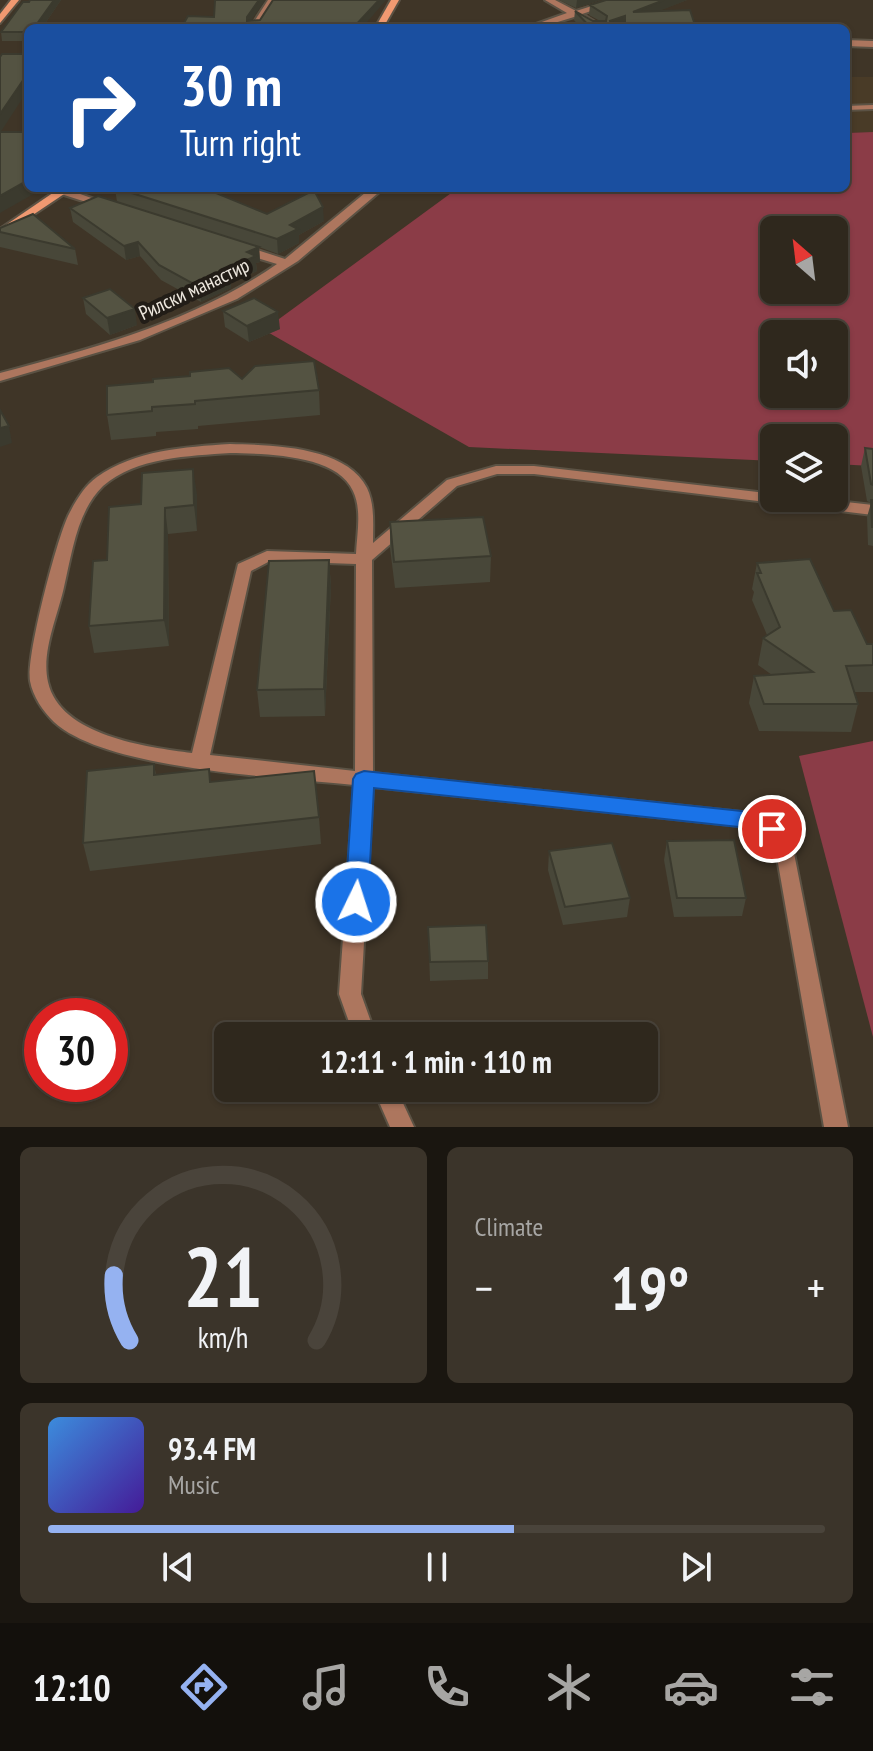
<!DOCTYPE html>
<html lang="en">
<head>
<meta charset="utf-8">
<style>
  :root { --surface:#2f281d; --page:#3b342a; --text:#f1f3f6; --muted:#a7a6a4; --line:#4a443b; --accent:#95b2f1 }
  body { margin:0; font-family:"PT Sans Narrow",sans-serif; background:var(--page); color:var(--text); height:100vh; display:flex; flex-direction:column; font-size:30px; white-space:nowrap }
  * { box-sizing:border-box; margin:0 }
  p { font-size:26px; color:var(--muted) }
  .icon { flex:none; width:44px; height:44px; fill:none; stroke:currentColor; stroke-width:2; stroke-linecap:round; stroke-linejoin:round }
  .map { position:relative; height:1127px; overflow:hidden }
  .sheet { display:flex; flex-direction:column; gap:20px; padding:20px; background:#1a1610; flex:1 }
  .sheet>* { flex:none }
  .hud { position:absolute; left:24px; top:24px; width:826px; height:168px; border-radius:12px; box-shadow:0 2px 6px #0004,0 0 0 2px var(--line); background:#1a4fa0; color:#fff; overflow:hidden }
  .needle { width:52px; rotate:332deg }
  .controls { position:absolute; left:760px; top:216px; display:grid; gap:16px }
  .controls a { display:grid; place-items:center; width:88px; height:88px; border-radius:12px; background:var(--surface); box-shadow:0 2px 6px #0004,0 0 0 2px var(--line); font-size:40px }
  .speed { position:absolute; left:24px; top:998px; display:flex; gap:16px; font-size:40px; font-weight:700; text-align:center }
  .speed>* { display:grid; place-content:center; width:104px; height:104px; border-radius:50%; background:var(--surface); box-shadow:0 2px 6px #0004,0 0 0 2px var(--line); line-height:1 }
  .speed .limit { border:12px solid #d22; background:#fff; color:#111 }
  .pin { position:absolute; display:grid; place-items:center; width:68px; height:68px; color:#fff; margin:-34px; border:4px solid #fff; border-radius:50%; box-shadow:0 2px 8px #0007 }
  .me { position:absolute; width:88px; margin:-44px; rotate:4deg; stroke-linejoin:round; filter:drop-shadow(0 0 6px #0008) }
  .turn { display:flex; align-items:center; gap:28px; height:168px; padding:0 24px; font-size:36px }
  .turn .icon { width:104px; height:104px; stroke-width:2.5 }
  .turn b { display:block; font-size:56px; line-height:68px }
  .big { font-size:60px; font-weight:700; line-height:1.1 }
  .sheet .widget { flex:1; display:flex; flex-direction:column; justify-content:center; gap:12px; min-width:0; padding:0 28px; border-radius:12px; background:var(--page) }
  .sheet .dial { align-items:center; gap:0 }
  .dial svg { height:208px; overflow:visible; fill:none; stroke:var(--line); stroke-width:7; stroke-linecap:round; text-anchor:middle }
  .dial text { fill:var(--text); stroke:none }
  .song { display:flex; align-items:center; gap:24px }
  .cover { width:96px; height:96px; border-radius:12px; background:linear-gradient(135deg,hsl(210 70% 55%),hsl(260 70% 35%)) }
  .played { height:8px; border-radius:4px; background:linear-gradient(90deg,var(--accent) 60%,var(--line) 60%) }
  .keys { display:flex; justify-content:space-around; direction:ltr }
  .heat { display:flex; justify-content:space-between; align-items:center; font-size:44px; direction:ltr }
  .sheet .tiles { flex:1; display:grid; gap:20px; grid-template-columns:1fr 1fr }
  .widget:last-child { grid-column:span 2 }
  .trip { position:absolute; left:214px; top:1022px; width:444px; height:80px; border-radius:12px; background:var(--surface); box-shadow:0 2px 6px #0004,0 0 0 2px var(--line); font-weight:700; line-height:80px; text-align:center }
  .tabs { display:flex; height:128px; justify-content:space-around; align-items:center; background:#13100c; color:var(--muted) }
  .tabs .icon { width:56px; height:56px }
  .tabs .on { color:var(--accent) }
  .tabs b { font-size:36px; color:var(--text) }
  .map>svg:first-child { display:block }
  .built { fill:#493b27 }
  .green { fill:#8b3c47; fill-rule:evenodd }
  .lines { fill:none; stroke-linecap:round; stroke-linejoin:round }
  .lane-casing { stroke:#5b5244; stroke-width:4 }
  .street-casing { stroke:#5b5244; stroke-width:4 }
  .secondary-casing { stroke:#5b5244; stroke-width:4 }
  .lane { fill:#ad765e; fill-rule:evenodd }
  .street { fill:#ad765e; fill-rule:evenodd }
  .secondary { fill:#f09971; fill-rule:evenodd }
  .wall { fill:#484739 }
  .shaded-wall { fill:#3b3a2e }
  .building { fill:#545342; stroke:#3b3a2e; stroke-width:2 }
  .route { fill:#1a73e8; stroke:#114b97; stroke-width:2 }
  .labels { text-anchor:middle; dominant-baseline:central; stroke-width:8; stroke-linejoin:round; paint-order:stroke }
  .far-street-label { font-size:20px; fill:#eee8df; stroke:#221d17 }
</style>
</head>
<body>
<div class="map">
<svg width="873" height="1127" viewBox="0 0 873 1127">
  <rect width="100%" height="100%" fill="#3f3527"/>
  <polygon class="built" points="846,77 873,77 873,132 846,133"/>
  <g class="green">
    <path d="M873,132V466L834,464V438H774V461L469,447L264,330L458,188H846V133ZM774,230H834V290H774ZM774,334H834V394H774Z"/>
    <polygon points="873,741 873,1037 799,756"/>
  </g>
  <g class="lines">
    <g class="lane-casing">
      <polygon id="lane" points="873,105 873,109 846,110 846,106"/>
    </g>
    <g class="street-casing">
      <g id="street">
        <polygon points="268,0 276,0 258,28 250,28"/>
        <polygon points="545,0 555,0 576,11 611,0 624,0 582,14 605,28 594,28 574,17 538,28 525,28 567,13"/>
        <polygon points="846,40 873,41 873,47 846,46"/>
        <path d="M371,188H384L298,261L237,299L140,340L0,381V373C95,348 195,321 277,264L237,252V246H245L285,259Z"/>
        <polygon points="58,189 66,189 114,206 108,209 58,193"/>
        <path d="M230,444C271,445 346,446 367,488C375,505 373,525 373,543L447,480L496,466H534L774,494V498H810L873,505V515L534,474H497L457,486L372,560L373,773L751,813L779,824L791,838L848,1127H824L775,846L765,834L749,827L373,787L361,994L376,1036H354L339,994L354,785C281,777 106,770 54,722C43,711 33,697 30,681C26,656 56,542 68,516C75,502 84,486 97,477C135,450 185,447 230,444ZM230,453C264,454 337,454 353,491C362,510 357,533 356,554L267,551L238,564L192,753C147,747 60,736 48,682C41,652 58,615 64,587C72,553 77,511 103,486C136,457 190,456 230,453ZM270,561L356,564L355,771L210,755L251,571Z"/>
        <polygon points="373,1088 396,1088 414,1127 390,1127"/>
      </g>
    </g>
    <g class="secondary-casing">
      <g id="secondary">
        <polygon points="11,0 19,0 0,23 0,14"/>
        <polygon points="391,0 399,0 383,28 375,28"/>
        <polygon points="60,188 73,188 0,237 0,229"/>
      </g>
    </g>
    <use href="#lane" class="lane"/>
    <use href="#street" class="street"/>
    <use href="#secondary" class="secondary"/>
  </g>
  <g class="wall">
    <polygon points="30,0 61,0 42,28 28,28 28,41 2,41 1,32"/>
    <polygon points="559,0 601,0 576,8"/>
    <polygon points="606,0 687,0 658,11 696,28 624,28 624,25 617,28 581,28 574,20 575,11 593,21 600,21 589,15 590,5"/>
    <polygon points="115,188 267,214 324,221 299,235 299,243 278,254 259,247 260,262 256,263 257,271 231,283 231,288 201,302 161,280 140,256 126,260 73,222 70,208 117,202"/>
    <polygon points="0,228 75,249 78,265 0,247"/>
    <polygon points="83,298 137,325 110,335 86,314"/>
    <polygon points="223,311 280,329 249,342 225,327"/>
    <polygon points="242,379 319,390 320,415 198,426 198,429 156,432 156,436 111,440 107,415"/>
    <polygon points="865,448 873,449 873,546 868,545 867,517 871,503 867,501 861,466"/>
    <polygon points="197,494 197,531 168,534 169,646 94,653 89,626 107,560 141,504"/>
    <polygon points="390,522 491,556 490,582 395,588 390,548"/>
    <polygon points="329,560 331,586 325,716 260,717 257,690"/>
    <polygon points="757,563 834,611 867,644 873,644 873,692 854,692 858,704 851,732 759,731 749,703 754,676 772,675 758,665 763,638 767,635 752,600 754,592 752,589"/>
    <polygon points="154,764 156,775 211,782 319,817 321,844 90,871 83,843"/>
    <polygon points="667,841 746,898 742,916 674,917 664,860"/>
    <polygon points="549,851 630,898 627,917 563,925 548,870"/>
    <polygon points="428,927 488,961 488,979 430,981"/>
  </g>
  <g class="shaded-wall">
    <polygon points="54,0 61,0 42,28 34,28"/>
    <polygon points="259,0 266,0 247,26 247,17"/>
    <polygon points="379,0 386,0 362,28 353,28"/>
    <polygon points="577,0 601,0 576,8"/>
    <polygon points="664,0 687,0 632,22 633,12"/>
    <polygon points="625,16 624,25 617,28 610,28 610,21"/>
    <polygon points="28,73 28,90 0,133 0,114"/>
    <polygon points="28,180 28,188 44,188 0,213 0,196"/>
    <polygon points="323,207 324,221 299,235 299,243 278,254 277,239 290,225"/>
    <polygon points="138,242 140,256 126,260 124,246"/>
    <polygon points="259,247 260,262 256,263 257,271 231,283 231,288 201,302 199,287 224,270 247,252"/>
    <polygon points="135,309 137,325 110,335 107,318"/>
    <polygon points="278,312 280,329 249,342 247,326"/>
    <polygon points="9,426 12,443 0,447 0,428"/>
    <polygon points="193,469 197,494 197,531 194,505"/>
    <polygon points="165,508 168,534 169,646 164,620"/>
    <polygon points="329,560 331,586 325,716 324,689"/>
  </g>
  <g class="building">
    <polygon points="30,0 54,0 34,28 28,28 28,32 1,32 23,2 29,2"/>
    <polygon points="215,0 259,0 247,17 247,21 260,20 273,0 379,0 353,28 181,28 188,16 214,17"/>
    <polygon points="606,0 664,0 633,12 690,10 696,28 625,28 625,16 610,21 612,28 591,28 575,11 593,21 606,21 607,16 590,5"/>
    <polygon points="2,54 28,54 28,73 0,114 0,57"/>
    <polygon points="28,129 28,180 0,196 0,132 25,132"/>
    <polygon points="116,188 204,188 267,214 314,190 323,207 290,225 298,229 277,239"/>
    <polygon points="98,196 259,247 247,252 256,256 224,270 230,273 199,287 159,265 138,242 124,246 70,208"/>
    <polygon points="33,214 75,249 0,232 0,228"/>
    <polygon points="110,289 135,309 107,318 83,298"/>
    <polygon points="254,298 278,312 247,326 223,311"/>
    <polygon points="314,361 319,390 195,401 195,404 152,407 152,411 107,415 107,386 153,382 153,379 190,376 190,372 229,368 242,379 255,366"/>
    <polygon points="0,410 9,426 0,428"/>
    <polygon points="865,448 873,449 873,485 871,484"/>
    <polygon points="193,469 194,505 165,508 164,620 89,626 93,561 107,560 109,507 141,504 142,473"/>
    <polygon points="871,500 873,500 873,527 872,527"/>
    <polygon points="483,517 491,556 394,562 390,522"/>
    <polygon points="810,559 834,611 851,610 867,644 873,644 873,665 846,666 858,704 764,704 754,676 813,672 763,638 780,627 757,573 761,573 757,563"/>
    <polygon points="329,560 324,689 257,690 269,561"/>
    <polygon points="154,764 154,775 209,769 210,782 314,771 319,817 83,843 87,771"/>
    <polygon points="734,840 746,898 677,898 667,841"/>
    <polygon points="612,843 630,898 565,907 549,851"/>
    <polygon points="486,925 488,961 430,962 428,927"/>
  </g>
  <polygon class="route" points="364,771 751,812 779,823 783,829 779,835 772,837 748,828 374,788 368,902 364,908 356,911 348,908 345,902 353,779 356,774"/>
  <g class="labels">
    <g class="far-street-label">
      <text transform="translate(194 289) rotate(-25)">Рилски манастир</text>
    </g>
  </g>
</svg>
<div class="controls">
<a><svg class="needle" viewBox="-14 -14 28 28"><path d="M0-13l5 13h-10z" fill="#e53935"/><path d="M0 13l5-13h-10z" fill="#a7a6a4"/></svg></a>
<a><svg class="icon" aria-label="sound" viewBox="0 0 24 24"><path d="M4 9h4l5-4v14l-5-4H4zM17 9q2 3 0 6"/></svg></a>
<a><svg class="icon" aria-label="layers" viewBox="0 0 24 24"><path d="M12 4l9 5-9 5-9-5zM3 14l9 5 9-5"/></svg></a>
</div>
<div class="speed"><div class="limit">30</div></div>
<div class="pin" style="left:772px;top:829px;background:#d93025"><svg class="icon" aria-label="arrive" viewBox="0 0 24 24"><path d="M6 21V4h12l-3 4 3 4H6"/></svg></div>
<svg class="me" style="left:356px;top:902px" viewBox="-20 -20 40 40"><circle r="17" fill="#1a73e8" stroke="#fff" stroke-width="3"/><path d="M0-11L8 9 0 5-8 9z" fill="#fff"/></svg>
<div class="trip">12:11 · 1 min · 110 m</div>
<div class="hud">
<div class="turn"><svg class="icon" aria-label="right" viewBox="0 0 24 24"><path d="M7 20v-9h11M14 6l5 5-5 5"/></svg><div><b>30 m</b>Turn right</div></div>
</div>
</div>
<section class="sheet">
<div class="tiles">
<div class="widget dial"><svg viewBox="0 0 100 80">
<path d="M14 69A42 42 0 1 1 86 69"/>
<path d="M14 69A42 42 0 0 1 8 44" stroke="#95b2f1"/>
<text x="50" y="56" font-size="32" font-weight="700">21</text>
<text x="50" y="72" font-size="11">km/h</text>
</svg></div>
<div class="widget"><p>Climate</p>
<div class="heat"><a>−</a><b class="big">19°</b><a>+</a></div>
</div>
<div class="widget">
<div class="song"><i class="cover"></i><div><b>93.4 FM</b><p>Music</p></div></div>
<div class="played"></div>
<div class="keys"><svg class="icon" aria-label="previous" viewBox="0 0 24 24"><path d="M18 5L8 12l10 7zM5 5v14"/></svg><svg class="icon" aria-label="pause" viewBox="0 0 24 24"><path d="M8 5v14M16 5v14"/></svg><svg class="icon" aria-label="next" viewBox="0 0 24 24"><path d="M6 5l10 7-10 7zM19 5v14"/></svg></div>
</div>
</div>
</section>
<nav class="tabs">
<b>12:10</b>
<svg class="icon on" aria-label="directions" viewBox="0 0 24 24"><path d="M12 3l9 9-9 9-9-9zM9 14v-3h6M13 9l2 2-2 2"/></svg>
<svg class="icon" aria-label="music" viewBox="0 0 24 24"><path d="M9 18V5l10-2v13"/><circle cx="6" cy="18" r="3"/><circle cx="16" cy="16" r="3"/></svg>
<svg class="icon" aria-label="phone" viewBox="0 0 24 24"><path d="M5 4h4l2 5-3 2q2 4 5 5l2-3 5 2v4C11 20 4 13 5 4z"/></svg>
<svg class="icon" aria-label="climate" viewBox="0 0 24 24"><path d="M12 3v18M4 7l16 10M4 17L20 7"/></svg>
<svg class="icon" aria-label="car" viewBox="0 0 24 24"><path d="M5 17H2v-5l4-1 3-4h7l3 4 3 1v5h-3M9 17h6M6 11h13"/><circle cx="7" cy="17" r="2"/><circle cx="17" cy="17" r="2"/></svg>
<svg class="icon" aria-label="filters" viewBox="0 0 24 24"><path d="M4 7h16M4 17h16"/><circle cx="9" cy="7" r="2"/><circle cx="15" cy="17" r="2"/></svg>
</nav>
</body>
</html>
